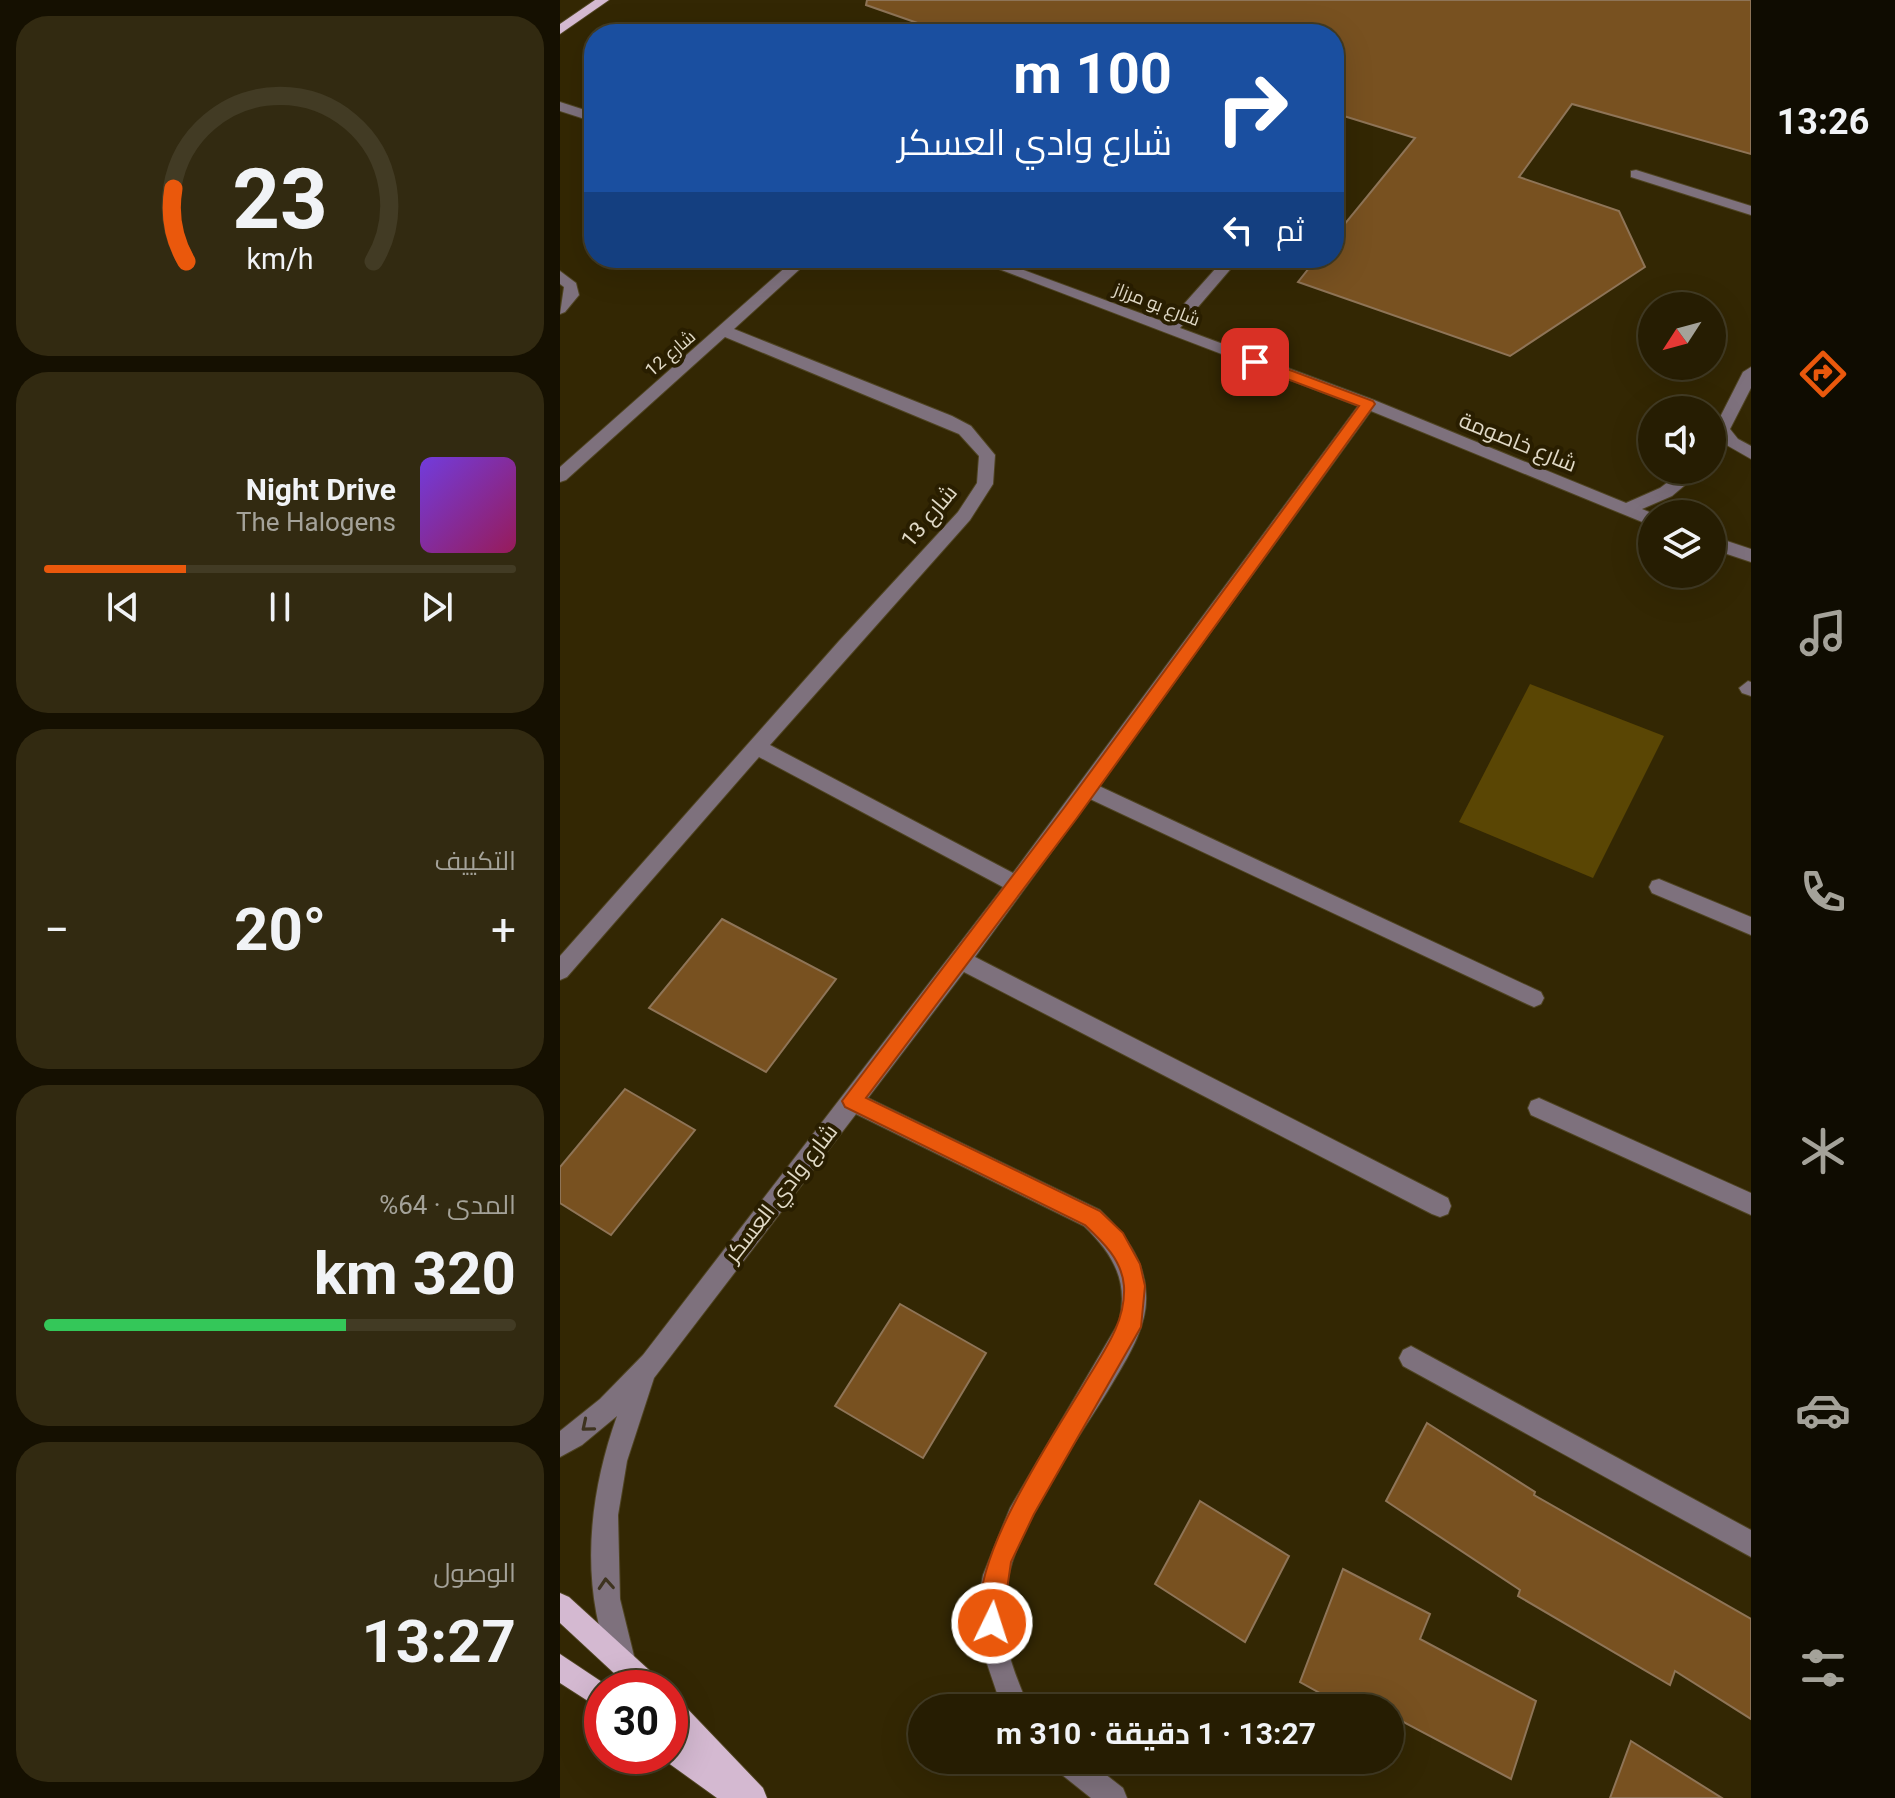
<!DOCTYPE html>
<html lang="ar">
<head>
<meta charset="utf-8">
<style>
  :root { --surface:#261d02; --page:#322a11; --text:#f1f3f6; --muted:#a4a299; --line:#423b24; --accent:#ea580c }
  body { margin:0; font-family:Roboto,Cairo,sans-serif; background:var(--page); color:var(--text); direction:rtl; height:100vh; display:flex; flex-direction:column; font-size:30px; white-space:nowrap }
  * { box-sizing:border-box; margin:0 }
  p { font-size:26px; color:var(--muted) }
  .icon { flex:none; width:44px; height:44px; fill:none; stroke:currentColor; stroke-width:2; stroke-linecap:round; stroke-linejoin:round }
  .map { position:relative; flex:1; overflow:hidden; direction:ltr }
  .drawer { display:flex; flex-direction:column; gap:16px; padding:16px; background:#151001; width:560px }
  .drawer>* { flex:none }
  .banner { position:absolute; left:24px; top:24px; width:760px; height:244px; border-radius:32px; box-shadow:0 8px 32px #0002,0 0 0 2px var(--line); direction:rtl; background:#1a4fa0; color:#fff; overflow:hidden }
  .needle { width:52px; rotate:234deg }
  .controls { position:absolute; left:1078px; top:292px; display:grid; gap:16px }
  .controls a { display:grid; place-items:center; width:88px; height:88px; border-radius:50%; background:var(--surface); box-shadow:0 8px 32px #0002,0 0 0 2px var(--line); font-size:40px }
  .speed { position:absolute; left:24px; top:1670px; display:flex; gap:16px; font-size:40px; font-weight:700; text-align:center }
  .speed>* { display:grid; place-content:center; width:104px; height:104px; border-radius:50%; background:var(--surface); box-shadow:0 8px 32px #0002,0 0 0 2px var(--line); line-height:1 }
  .speed .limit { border:12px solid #d22; background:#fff; color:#111 }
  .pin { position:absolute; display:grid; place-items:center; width:68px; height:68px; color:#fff; margin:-34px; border-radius:16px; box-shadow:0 4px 12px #0006 }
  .me { position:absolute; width:88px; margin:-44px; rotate:4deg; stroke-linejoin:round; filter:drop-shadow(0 0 6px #0008) }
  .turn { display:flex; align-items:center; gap:28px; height:168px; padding:0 40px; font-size:36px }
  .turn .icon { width:104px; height:104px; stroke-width:2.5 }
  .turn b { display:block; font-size:56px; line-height:68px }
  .then { display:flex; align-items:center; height:76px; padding:0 40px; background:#0003; gap:16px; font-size:30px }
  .big { font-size:60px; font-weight:700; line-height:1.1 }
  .drawer .card { flex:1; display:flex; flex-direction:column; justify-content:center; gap:12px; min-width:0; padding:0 28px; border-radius:32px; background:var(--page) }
  .drawer .dial { align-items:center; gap:0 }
  .dial svg { height:208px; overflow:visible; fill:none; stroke:var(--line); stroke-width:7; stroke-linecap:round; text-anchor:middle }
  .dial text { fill:var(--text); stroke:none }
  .song { display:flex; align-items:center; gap:24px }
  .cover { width:96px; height:96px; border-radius:12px; background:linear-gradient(135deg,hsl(260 70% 55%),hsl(330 70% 35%)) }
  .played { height:8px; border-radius:4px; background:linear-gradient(90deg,var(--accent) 30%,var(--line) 30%) }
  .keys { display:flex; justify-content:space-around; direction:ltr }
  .heat { display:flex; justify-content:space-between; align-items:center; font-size:44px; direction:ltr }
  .charge { height:12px; border-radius:6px; background:linear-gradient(90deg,#34c759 64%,var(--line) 0) }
  .trip { position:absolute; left:348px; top:1694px; width:496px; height:80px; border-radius:40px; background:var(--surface); box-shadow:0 8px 32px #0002,0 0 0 2px var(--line); font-weight:700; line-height:80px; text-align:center; direction:rtl }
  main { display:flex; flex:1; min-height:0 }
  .menu { display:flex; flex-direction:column; width:144px; justify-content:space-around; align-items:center; background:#0f0c01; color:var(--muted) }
  .menu .icon { width:56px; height:56px }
  .menu .active { color:var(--accent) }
  .menu b { font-size:36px; color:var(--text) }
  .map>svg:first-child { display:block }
  .green { fill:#5a4604 }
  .building { fill:#785120; stroke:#8e7457; stroke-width:2 }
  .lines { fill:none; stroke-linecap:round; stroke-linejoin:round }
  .minor-casing { stroke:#4f4422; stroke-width:2 }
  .major-casing { stroke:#4f4422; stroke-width:2 }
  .minor { fill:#7e717d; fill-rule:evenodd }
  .major { fill:#d4b9d1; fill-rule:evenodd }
  .oneway { stroke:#3e331f }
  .route { fill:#ea580c; stroke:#983908; stroke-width:2 }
  .labels { text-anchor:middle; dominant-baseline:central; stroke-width:8; stroke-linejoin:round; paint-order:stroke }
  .far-street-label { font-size:18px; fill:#e1dac7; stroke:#291e00 }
  .street-label { font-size:22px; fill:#e1dac7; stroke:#291e00 }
</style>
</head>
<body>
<main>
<nav class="menu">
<b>13:26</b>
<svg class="icon active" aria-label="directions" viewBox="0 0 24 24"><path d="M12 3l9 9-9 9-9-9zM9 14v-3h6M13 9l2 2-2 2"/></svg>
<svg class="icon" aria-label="music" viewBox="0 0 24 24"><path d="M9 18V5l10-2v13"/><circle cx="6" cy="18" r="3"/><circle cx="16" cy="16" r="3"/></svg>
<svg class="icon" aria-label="phone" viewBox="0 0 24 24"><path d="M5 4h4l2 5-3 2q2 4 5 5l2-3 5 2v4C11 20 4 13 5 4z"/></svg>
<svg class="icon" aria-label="climate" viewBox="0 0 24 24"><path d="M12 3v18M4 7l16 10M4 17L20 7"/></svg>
<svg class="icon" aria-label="car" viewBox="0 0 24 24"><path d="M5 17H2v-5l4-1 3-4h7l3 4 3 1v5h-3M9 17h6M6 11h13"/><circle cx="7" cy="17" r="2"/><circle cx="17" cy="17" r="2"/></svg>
<svg class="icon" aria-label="filters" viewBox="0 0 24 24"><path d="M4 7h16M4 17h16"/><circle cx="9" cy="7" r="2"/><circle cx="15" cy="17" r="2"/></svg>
</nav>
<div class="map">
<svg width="1191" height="1798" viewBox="0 0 1191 1798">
  <rect width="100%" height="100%" fill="#332703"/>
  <polygon class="green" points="970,684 1104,736 1033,878 899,822"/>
  <g class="building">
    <polygon points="307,0 1191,0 1191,154 1012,104 959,177 1059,211 1085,267 950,356 738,282 757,258 774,258 774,237 855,138 774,113 774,34 389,34 306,5"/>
    <polygon points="162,919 276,979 206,1072 89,1008"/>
    <polygon points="65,1089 135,1130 51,1235 0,1203 0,1167"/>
    <polygon points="340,1304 426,1353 363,1458 275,1406"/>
    <polygon points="867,1423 975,1492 974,1495 1191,1619 1191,1719 1115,1671 1110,1685 958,1596 960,1590 826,1501"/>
    <polygon points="640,1501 729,1556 685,1642 595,1584"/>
    <polygon points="783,1569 870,1614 860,1639 976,1701 951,1779 830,1715 830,1708 787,1708 740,1682"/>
    <polygon points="1071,1741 1162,1798 1050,1798"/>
  </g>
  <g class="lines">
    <g class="minor-casing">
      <g id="minor">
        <polygon points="0,102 34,113 34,122 0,111"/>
        <polygon points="1076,170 1191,206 1191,215 1071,177 1071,171"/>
        <path d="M236,258H252L174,329L392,416L411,426L435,455L433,484L410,520L210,745L453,873L798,406L410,258H431L607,323L665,258H680L620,328L814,400L1066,503L1100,488L1124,470H1143L1112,496L1082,509L1094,514L1092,526L811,411L539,786L981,992L984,998L981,1004L974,1007L967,1004L530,799L415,957L888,1198L891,1206L888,1214L880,1217L872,1214L404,972L308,1098L540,1210C564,1233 585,1260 586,1294C588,1326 568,1357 552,1384C512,1451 452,1522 444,1602C440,1640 455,1674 469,1708H442L420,1643L418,1602L423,1575L450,1508L559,1322C569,1281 553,1254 524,1226L296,1114L94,1378L67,1461L58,1515L60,1599L75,1660L71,1669L62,1673L53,1669C19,1588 28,1497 57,1416L22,1445L0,1457V1431L40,1399L83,1355L443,887L199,757L7,977L0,980V956L279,641L398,512L417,483L419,456L399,434L165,337L6,480L0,482V467Z"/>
        <polygon points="0,271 16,283 19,295 5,312 0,314 4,287 0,284"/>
        <polygon points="1191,367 1191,388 1170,429 1178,439 1191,446 1191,459 1163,443 1158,453 1152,455 1152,433 1183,372"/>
        <polygon points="1152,536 1191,549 1191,562 1152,549"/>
        <polygon points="1188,681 1191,682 1191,696 1182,693 1179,688"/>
        <polygon points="1099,879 1191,917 1191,935 1092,893 1089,887 1092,881"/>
        <polygon points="979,1098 1191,1193 1191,1215 971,1115 968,1108 971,1101"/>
        <polygon points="851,1346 1191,1530 1191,1557 843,1366 839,1358 843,1350"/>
        <polygon points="492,1760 527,1760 563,1788 567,1798 531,1798 496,1770"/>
      </g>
    </g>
    <g class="major-casing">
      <g id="major">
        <polygon points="35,0 49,0 0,34 0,24"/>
        <polygon points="0,1593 9,1597 99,1679 103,1688 70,1688 0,1623"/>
        <polygon points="0,1654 51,1688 42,1688 42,1710 0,1683"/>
        <polygon points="110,1696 119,1700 203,1788 207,1798 157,1798 100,1757 110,1756 110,1734 117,1737 110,1729"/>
      </g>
    </g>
    <use href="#minor" class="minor"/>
    <use href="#major" class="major"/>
  </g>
  <defs><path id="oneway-chevron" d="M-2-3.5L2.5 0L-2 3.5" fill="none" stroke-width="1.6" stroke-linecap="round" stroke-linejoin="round" transform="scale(2)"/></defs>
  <g class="oneway">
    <use href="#oneway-chevron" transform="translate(27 1426) rotate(140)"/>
    <use href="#oneway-chevron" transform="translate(46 1584) rotate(-94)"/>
  </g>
  <path class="route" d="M695,357L813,401L815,404L517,818L306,1098L540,1211L563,1233L580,1264L585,1286L581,1327L474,1514L451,1562L441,1631L432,1635L424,1631C399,1572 495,1434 526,1381C544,1351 566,1322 564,1286C562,1260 543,1242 525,1225L285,1107L282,1101L504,808L799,406L690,365L688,362Z"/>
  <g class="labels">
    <g class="far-street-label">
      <text transform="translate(597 304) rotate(21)">شارع بو مرزاز</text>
      <text transform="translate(110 353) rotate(-41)">شارع 12</text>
    </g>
    <g class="street-label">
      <text transform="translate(958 442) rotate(22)">شارع خاصومة</text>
      <text transform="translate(369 516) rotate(-50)">شارع 13</text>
      <text transform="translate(221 1193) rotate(-52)">شارع وادي العسكر</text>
    </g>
  </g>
</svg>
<div class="controls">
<a><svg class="needle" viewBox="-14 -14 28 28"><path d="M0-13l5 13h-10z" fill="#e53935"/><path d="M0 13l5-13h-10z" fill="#a4a299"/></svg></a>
<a><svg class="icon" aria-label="sound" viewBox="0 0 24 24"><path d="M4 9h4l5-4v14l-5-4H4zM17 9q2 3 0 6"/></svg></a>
<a><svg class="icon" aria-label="layers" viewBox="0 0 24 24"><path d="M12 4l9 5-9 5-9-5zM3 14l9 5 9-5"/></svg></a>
</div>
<div class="speed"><div class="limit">30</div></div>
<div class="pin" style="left:695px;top:362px;background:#d93025"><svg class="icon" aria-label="arrive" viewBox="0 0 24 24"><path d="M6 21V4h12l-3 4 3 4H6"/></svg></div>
<svg class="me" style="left:432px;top:1623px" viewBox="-20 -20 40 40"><circle r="17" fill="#ea580c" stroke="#fff" stroke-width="3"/><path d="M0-11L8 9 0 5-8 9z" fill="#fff"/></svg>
<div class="trip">13:27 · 1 دقيقة · 310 m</div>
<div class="banner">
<div class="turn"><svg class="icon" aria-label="right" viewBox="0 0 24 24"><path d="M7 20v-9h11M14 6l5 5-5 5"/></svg><div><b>100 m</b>شارع وادي العسكر</div></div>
<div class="then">ثم<svg class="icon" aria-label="left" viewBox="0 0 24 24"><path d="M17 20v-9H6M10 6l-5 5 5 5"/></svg></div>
</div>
</div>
<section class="drawer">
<div class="card dial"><svg viewBox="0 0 100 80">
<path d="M14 69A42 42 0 1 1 86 69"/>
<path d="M14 69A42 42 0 0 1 9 41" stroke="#ea580c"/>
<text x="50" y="56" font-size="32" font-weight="700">23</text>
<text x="50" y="72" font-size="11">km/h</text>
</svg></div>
<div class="card">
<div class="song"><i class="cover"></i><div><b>Night Drive</b><p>The Halogens</p></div></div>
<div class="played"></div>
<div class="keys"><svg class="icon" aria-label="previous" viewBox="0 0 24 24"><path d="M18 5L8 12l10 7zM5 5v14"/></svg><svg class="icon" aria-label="pause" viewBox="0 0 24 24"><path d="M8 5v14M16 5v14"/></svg><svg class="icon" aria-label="next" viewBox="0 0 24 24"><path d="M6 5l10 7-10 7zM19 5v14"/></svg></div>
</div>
<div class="card"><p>التكييف</p>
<div class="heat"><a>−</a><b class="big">20°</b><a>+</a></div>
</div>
<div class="card"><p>المدى · 64%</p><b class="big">320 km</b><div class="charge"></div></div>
<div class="card"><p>الوصول</p><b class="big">13:27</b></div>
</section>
</main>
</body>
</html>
